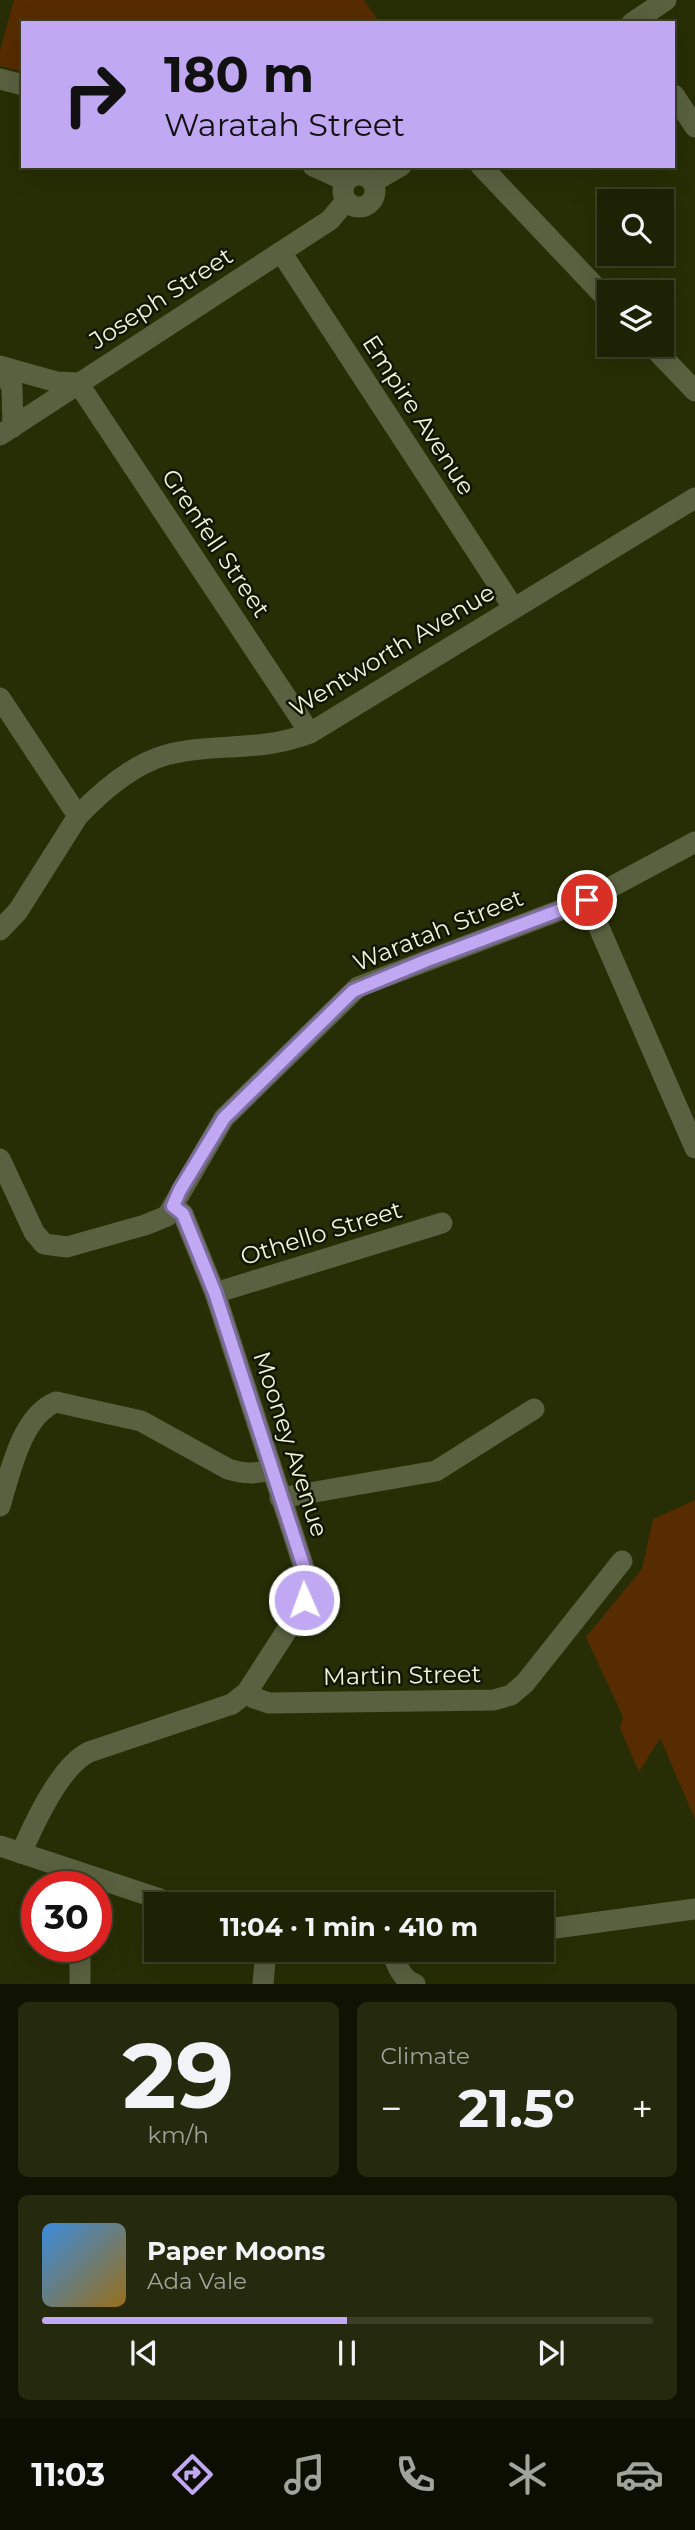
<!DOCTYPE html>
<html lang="en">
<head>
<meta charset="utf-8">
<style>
  :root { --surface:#1d2204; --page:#252a0e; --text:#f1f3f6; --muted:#a0a49a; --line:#3b3f26; --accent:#c1a8f3 }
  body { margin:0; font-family:Montserrat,sans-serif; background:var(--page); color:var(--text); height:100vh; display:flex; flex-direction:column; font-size:26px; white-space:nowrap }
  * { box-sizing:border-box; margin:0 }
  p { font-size:23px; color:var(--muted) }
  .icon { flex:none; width:38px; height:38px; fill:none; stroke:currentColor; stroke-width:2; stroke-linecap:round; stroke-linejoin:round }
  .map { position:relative; height:1984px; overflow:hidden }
  .sheet { display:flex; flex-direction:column; gap:18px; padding:18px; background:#101302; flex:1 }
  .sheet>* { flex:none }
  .top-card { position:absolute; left:21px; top:21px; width:654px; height:147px; border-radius:0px; box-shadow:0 7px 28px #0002,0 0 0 2px var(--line); background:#c1a8f3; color:#111; overflow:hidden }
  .controls { position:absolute; left:597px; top:189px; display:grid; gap:14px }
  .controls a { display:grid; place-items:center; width:77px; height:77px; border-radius:0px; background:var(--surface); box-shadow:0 7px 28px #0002,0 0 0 2px var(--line); font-size:35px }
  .speed { position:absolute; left:21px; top:1871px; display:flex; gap:14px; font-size:35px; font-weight:700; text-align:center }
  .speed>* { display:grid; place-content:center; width:91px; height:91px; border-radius:50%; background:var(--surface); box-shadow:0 7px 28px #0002,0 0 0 2px var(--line); line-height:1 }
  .speed .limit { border:10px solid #d22; background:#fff; color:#111 }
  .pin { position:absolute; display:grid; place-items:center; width:60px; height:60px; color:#fff; margin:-30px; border:4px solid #fff; border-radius:50%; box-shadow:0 2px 7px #0007 }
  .me { position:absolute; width:77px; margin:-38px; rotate:358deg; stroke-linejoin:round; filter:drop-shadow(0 0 5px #0008) }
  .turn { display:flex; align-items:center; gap:24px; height:147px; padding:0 28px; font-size:32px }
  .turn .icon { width:91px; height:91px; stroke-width:2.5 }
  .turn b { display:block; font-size:49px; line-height:60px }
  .big { font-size:52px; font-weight:700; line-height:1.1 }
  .sheet .tile { flex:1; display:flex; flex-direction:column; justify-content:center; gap:10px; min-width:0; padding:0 24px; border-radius:10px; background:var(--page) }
  .sheet .dial { align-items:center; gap:0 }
  .dial b { font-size:91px; line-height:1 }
  .song { display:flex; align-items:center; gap:21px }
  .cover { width:84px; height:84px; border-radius:10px; background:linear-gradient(135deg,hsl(210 70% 55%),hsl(40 70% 35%)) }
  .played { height:7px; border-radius:4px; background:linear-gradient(90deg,var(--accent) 50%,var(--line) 50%) }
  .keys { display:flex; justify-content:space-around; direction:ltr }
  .heat { display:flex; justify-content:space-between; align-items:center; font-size:38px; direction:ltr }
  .sheet .tiles { flex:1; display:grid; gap:18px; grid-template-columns:1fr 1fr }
  .tile:last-child { grid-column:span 2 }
  .trip { position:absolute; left:144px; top:1892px; width:410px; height:70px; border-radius:0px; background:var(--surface); box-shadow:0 7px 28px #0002,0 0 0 2px var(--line); font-weight:700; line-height:70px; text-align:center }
  .tabs { display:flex; height:112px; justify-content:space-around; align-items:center; background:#0c0e02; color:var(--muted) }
  .tabs .icon { width:49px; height:49px }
  .tabs .on { color:var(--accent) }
  .tabs b { font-size:32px; color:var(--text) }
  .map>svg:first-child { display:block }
  .green { fill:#572c00 }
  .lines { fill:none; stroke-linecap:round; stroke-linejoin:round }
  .minor { stroke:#596140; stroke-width:21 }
  .route-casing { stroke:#7d6d9e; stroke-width:18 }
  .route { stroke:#c1a8f3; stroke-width:12 }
  .labels { text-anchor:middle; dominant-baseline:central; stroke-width:5; stroke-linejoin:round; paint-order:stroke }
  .street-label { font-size:24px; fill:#eef6d9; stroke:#111502 }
</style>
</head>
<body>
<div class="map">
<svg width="695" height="1984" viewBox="0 0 695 1984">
  <rect width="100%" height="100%" fill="#272e05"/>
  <g class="green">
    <polygon points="14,0 364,0 380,23 23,23 23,72 0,66 0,50"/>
    <polygon points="695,1500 695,1819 660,1738 639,1772 620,1728 623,1717 586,1637 642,1569 653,1519"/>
  </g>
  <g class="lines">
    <g class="minor">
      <polyline points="632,23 666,0"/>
      <polyline points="0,79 23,85"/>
      <polyline points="674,95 695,127"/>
      <polyline points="313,166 346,181"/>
      <polyline points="481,166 609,301"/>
      <circle cx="359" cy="191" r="16"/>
      <polyline points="373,182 401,166"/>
      <polyline points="281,252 513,607"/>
      <polyline points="651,345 695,391"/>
      <polyline points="0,366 57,382 78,383"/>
      <polyline points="0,368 12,387 13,427"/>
      <polyline points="78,383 310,733"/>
      <polyline points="0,435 330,220 346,201"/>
      <polyline points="0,698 78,816"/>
      <polyline points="587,900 695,1148"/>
      <path d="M0,930L18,911L78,816C101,792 134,764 166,755C215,742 259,753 310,733L695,498"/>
      <polyline points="0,1159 34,1232 44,1244 67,1247 145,1225 167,1216 224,1118 358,987 587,900 695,842"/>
      <polyline points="215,1293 442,1223"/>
      <polyline points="280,1498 436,1471 534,1409"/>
      <path d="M0,1506C10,1474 21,1416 56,1402L141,1421L228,1469C244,1474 255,1474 272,1470"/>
      <polyline points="247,1692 254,1698 269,1703 494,1700 511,1695 525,1683 622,1561"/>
      <polyline points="0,1846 175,1904"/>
      <path d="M21,1853C34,1824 60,1766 89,1752L232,1704L247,1692L300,1610L306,1591L307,1577L215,1293L183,1214L173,1206"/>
      <polyline points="541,1930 695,1909"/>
      <path d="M391,1950C396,1963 401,1979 415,1984"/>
      <polyline points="80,1984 80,1946"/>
      <polyline points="263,1984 266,1950"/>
    </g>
  </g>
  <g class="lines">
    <g class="route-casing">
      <polyline id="route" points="304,1600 307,1577 215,1293 183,1214 173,1206 180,1190 224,1118 353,991 425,961 587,900"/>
    </g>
    <use href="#route" class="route"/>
  </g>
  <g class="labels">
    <g class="street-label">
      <text transform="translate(161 298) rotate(-33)">Joseph Street</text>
      <text transform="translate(419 415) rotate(57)">Empire Avenue</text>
      <text transform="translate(216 543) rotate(56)">Grenfell Street</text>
      <text transform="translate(392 650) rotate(-31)">Wentworth Avenue</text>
      <text transform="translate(438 930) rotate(-22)">Waratah Street</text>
      <text transform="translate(321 1233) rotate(-17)">Othello Street</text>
      <text transform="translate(291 1444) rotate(72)">Mooney Avenue</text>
      <text transform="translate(402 1675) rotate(-1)">Martin Street</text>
    </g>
  </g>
</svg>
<div class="controls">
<a><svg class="icon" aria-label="search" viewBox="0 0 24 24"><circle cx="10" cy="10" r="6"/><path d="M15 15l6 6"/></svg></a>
<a><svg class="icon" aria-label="layers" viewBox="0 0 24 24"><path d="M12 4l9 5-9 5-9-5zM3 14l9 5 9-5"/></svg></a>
</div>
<div class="speed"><div class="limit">30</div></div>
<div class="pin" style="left:587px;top:900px;background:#d93025"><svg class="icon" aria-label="arrive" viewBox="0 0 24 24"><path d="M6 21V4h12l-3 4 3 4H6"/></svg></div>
<svg class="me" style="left:304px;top:1600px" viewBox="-20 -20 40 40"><circle r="17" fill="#c1a8f3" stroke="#fff" stroke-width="3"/><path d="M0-11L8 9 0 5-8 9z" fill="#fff"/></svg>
<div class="trip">11:04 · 1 min · 410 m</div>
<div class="top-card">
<div class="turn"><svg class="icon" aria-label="right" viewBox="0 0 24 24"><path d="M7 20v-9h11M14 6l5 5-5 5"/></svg><div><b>180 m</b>Waratah Street</div></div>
</div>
</div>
<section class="sheet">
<div class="tiles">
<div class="tile dial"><b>29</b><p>km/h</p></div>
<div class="tile"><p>Climate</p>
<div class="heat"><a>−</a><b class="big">21.5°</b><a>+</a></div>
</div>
<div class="tile">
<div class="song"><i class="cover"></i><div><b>Paper Moons</b><p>Ada Vale</p></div></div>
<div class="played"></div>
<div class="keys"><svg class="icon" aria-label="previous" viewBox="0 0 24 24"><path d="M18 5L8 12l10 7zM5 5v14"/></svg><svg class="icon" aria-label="pause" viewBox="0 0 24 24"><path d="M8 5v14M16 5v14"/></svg><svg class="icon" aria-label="next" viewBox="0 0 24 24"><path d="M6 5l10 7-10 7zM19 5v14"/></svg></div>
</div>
</div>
</section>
<nav class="tabs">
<b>11:03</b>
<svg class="icon on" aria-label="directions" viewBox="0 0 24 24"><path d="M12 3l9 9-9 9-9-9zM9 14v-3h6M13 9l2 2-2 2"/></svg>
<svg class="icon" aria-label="music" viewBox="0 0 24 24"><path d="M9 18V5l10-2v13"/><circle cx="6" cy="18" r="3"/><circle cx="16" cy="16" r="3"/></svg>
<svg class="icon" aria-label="phone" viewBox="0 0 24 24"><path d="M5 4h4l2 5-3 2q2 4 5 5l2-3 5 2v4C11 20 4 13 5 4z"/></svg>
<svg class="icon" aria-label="climate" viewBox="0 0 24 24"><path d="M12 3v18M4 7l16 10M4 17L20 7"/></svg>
<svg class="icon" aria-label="car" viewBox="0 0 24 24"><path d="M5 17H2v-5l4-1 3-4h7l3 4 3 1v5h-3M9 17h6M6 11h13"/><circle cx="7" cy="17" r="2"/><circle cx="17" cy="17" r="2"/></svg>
</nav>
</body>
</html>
